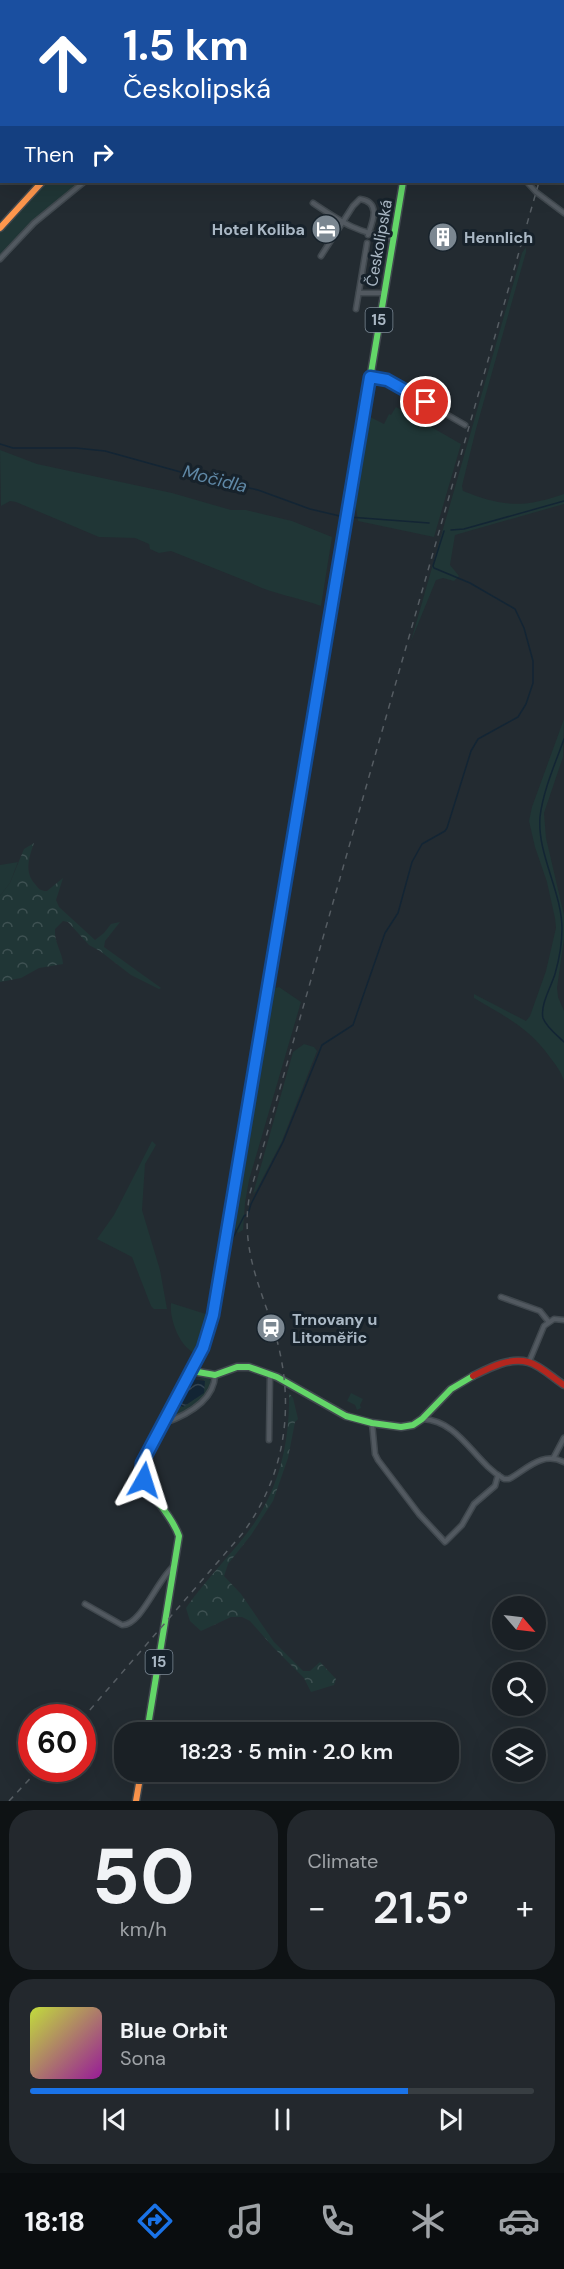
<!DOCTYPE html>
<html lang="en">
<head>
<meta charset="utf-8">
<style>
  :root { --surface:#1a2025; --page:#23282d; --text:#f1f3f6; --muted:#9fa3a7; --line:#383e42; --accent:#1a73e8 }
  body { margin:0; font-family:"DM Sans",sans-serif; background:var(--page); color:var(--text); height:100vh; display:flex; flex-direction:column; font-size:22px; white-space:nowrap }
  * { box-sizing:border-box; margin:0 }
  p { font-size:20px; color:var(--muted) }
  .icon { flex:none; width:33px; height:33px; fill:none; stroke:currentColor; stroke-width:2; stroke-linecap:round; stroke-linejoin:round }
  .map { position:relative; height:1801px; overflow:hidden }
  .side { display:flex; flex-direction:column; gap:9px; padding:9px; background:#0e1214; flex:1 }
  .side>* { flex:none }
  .top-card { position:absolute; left:0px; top:0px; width:564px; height:183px; box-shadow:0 6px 24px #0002,0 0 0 2px var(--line); background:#1a4fa0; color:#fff; overflow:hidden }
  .needle { width:39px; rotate:118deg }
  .fabs { position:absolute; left:492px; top:1596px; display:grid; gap:12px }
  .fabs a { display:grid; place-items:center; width:54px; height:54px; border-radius:50%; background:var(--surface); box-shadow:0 6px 24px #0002,0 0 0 2px var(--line); font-size:30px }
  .speed { position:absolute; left:18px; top:1704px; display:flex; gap:12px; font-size:30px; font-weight:700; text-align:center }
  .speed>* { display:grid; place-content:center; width:78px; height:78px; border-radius:50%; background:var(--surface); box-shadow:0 6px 24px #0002,0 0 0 2px var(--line); line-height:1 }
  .speed .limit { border:9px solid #d22; background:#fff; color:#111 }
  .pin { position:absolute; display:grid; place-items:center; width:51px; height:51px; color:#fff; margin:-26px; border:3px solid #fff; border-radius:50%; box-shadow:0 2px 6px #0007 }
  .me { position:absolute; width:66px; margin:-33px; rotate:6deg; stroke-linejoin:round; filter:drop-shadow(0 0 4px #0008) }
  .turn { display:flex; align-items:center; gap:21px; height:126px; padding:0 24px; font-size:27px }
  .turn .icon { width:78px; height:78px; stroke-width:2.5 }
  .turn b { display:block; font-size:42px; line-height:51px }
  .then { display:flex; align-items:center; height:57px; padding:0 24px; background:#0003; gap:12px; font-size:22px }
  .big { font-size:45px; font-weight:600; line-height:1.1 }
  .side .widget { flex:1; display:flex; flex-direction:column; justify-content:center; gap:9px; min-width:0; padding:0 21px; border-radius:24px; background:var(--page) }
  .side .dial { align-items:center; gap:0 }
  .dial b { font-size:78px; line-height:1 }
  .song { display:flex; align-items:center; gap:18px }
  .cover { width:72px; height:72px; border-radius:9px; background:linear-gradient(135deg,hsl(70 70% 55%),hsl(300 70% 35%)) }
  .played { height:6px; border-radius:3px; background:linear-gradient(90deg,var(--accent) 75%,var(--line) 75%) }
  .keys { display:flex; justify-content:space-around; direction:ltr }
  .heat { display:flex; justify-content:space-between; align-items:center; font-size:33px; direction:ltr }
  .side .tiles { flex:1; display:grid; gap:9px; grid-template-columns:1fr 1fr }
  .widget:last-child { grid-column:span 2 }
  .trip { position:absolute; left:114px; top:1722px; width:345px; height:60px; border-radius:24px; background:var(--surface); box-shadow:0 6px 24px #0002,0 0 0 2px var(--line); font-weight:600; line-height:60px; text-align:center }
  .menu { display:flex; height:96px; justify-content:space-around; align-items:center; background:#0a0d0f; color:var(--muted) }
  .menu .icon { width:42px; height:42px }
  .menu .selected { color:var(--accent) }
  .menu b { font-size:27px; color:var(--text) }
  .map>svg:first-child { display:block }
  .green { fill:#203636 }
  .forest { fill:url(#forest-crowns) }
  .water { fill:url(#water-waves) }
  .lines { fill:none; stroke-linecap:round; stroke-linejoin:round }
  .stream { stroke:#132534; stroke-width:1.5 }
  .street-casing { stroke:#40484e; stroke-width:7 }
  .fast-casing { stroke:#40484e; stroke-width:9 }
  .slow-casing { stroke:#40484e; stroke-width:9 }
  .jam-casing { stroke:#40484e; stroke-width:9 }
  .street { stroke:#525960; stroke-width:4 }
  .fast { stroke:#63d668; stroke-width:6 }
  .slow { stroke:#ff974d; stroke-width:6 }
  .jam { stroke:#b3261e; stroke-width:6 }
  .rail { stroke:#565d63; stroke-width:1.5; stroke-dasharray:6 6; stroke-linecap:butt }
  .route-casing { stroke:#114b97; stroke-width:15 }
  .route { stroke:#1a73e8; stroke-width:10 }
  .labels { text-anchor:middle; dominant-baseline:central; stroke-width:6; stroke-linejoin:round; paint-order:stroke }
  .shield { fill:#17222b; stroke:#7e8b97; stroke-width:1.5 }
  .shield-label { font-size:15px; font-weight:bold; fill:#aab8c5 }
  .poi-label { font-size:16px; font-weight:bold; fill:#aab8c5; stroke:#17222b; text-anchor:start }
  .street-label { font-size:16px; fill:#aab8c5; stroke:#17222b }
  .water-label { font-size:18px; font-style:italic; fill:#6089a7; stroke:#17222b }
</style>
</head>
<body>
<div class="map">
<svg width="564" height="1801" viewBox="0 0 564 1801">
  <defs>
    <pattern id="forest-crowns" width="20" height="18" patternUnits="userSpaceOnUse" patternTransform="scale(1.5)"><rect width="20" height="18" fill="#203636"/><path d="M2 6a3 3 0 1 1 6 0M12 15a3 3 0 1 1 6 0" fill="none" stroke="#3e5152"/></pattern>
    <pattern id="water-waves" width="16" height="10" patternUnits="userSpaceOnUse" patternTransform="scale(1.5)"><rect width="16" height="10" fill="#132534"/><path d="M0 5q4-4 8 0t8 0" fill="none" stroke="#334350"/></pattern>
  </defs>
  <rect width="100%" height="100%" fill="#232b31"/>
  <g class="green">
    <polygon points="45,182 81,182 33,222 0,256 0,231"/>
    <path d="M526,247V252L476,429L462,486L463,491C503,507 524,508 564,494V504L455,535L450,565L459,576L454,581L443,578L436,580L411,641L522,253Z"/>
    <polygon points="396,407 461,444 434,537 358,521 355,502 368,416 384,424 389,414 391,415"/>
    <path d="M0,450L37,464L172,493L231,510H246L292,521L332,537L321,606C297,597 272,594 251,583L171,551L159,553L150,549L149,544L135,538L99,537L16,502L10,501L1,506Z"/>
    <path d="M564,719L563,757L544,813L546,838L564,915V939L557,988L558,997L564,1011V1081C561,1071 555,1064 549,1056C528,1027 504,1016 474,998V994L526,1021L530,1016L546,971L556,928L555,918L547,882L535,847L529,821L532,807Z"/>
    <polygon points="18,862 10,883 0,896 0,865"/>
    <polygon points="279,987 301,1002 249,1180 245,1203 243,1230 238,1233 234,1226 273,989"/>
    <polygon points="304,1044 314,1047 317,1051 282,1141 256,1191 253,1194 293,1052"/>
    <polygon points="152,1141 156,1145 145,1164 142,1210 160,1270 167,1309 154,1309 151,1306 132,1257 97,1239 114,1215"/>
    <path d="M171,1303L209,1315L197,1354C180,1349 169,1319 171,1303Z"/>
    <polygon points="208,1377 212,1383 199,1403 174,1416 175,1404 183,1406 203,1392 204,1380 199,1378"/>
    <polygon points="351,1393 363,1399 360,1405 361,1408 357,1410 355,1405 347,1401"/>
  </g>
  <g class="forest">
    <path d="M34,843C29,857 24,872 35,884C39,889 40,891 47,891L63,878L56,900L59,907L95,940L104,933L111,924L120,922L105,941L104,947L161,988L159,989L131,975L100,951L89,945L68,922L63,921L55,929C54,943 62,951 63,964L39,968L21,978L0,982V896L10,883L24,849Z"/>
    <path d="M289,1393L293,1398L298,1419L295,1422L288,1458L273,1501L251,1535L228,1564L224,1576L241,1594L274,1642L303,1671H310L320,1662L336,1679L334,1685L311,1692L304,1678L273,1647L250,1621L242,1617H231L201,1631L190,1621L186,1608C206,1579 232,1554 253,1525C280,1486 290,1440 289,1393Z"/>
  </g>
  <polygon class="water" points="191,1379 205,1381 204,1393 183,1407 179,1405"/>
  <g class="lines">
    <g class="stream">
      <polyline points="0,444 13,448 76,448 105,451 195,476 258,490 310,509 344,517"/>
      <polyline points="349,517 429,523"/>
      <polyline points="451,530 464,529 564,501"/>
      <path d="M564,739C555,764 543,791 540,817C537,854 562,892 562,929C562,944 559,960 555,974C551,987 540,1005 543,1018C546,1027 558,1036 564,1042"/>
      <polyline points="227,1250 244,1216 248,1214 251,1204 283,1142 322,1045 353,1025 385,933 398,913 412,862 422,844 445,831 447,828 471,751 478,739 518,717 526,704 533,683 533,661 524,628 515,609 470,583 434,568 433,566 444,531"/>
      <polyline points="198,1369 212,1333 214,1323"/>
      <polyline points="191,1379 195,1373"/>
    </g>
    <g class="street-casing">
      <g id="street">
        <polyline points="308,2 309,0"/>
        <polyline points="527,182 536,192 564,213"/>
        <path d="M313,203C343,223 357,233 393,238"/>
        <path d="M321,256L353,206L360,199C381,202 373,221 368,235"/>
        <polyline points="0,259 34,223 84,182"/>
        <polyline points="359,293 384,293"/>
        <polyline points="356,309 367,243"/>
        <polyline points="370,377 387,380 465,425"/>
        <polyline points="501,1297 540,1311 548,1321"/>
        <polyline points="529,1362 544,1326 554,1319 564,1320"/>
        <path d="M423,1419C460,1421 474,1462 504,1479H509C527,1469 542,1451 564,1462"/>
        <polyline points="372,1423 375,1454 378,1460 419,1514 445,1542 462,1525 474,1504 495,1486 498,1475"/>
        <path d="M162,1424C185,1416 214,1402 215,1375"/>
        <polyline points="269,1440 270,1374"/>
        <polyline points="554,1457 564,1438"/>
        <path d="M85,1604L122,1625C141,1626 158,1578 174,1566"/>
      </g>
    </g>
    <g class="fast-casing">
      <g id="fast">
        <polyline points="210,2 211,0"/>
        <polyline points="312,725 403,182"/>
        <polyline points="192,1371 215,1375 237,1367 249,1367 277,1377 346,1416 372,1423 401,1427 413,1425 422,1419 451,1389 473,1376"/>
        <path d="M147,1732L179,1536C170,1510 146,1495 140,1468L158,1431"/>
      </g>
    </g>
    <g class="slow-casing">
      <g id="slow">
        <polyline points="0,228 42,182"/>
        <polyline points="158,1431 203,1348 213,1315 252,1080"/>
        <polyline points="136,1801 141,1772"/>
      </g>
    </g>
    <g class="jam-casing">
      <g id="jam">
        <polyline points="418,0 418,2"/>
        <polyline points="252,1080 312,725"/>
        <path d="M473,1376C489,1368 509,1357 528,1362C540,1365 553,1378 564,1385"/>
      </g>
    </g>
    <use href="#street" class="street"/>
    <use href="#fast" class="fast"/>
    <use href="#slow" class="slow"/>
    <use href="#jam" class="jam"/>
    <g class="rail">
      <polyline points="140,2 142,0"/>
      <polyline points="167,2 168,0"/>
      <polyline points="190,2 190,0"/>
      <polyline points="562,101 564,96"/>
      <polyline points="0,177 2,175"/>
      <path d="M82,1719L242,1534C287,1474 296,1401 274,1330C258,1282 240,1245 250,1193L539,182"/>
      <polyline points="9,1801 40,1768"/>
    </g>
  </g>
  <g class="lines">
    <g class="route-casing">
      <polyline id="route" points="144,1480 141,1473 142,1463 203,1348 213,1315 370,377 387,380 426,402"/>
    </g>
    <use href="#route" class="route"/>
  </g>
  <defs>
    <g id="hotel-disc" transform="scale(1.5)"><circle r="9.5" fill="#7b8791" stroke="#17222b"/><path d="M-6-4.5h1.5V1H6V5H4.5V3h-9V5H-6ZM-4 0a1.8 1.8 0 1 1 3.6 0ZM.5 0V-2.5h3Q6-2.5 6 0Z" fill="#fff"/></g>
    <g id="building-disc" transform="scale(1.5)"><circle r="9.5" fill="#7b8791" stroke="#17222b"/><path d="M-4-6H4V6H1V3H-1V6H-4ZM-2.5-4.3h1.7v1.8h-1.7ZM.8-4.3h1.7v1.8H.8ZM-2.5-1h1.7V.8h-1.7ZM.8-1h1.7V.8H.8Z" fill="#fff"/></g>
    <g id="station-disc" transform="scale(1.5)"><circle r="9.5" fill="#7b8791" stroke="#17222b"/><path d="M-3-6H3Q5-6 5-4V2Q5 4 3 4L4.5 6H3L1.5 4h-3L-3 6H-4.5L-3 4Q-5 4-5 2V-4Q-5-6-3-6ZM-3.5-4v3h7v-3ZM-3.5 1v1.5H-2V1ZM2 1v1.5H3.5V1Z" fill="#fff"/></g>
  </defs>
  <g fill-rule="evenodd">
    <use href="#hotel-disc" x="326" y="229"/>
    <use href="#building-disc" x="443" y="237"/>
    <use href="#station-disc" x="271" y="1328"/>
  </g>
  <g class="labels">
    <g class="shield">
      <rect x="365.5" y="308" width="27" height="24" rx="4.5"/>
      <rect x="145.5" y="1650" width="27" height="24" rx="4.5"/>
    </g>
    <g class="shield-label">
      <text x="379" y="320">15</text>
      <text x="159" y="1662">15</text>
    </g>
    <g class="poi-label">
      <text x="305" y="229" text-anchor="end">Hotel Koliba</text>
      <text x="464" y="237">Hennlich</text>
      <text x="292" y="1319">Trnovany u<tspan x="292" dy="18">Litoměřic</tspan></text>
    </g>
    <g class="street-label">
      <text transform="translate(379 243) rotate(-80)">Českolipská</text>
    </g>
    <g class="water-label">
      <text transform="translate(215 479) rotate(14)">Močidla</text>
    </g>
  </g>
</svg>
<div class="fabs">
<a><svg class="needle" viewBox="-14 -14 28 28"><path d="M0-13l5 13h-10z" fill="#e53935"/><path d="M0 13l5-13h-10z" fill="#9fa3a7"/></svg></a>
<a><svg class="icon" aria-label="search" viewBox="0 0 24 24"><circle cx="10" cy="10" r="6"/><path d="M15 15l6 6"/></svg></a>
<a><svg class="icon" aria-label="layers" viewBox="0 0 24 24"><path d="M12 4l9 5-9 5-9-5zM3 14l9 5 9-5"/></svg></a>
</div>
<div class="speed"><div class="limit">60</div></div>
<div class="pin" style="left:426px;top:402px;background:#d93025"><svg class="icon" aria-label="arrive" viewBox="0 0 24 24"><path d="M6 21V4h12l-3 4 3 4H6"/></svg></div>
<svg class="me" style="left:144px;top:1480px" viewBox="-20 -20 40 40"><path d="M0-17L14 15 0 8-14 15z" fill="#1a73e8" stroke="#fff" stroke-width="4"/></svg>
<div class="trip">18:23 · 5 min · 2.0 km</div>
<div class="top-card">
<div class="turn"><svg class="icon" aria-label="ahead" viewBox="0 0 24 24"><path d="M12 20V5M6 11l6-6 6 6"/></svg><div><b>1.5 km</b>Českolipská</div></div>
<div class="then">Then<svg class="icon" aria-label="right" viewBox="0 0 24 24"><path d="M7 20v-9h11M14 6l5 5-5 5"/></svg></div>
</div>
</div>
<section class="side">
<div class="tiles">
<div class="widget dial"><b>50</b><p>km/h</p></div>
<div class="widget"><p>Climate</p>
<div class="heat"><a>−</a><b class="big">21.5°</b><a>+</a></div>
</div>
<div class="widget">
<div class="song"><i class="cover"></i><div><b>Blue Orbit</b><p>Sona</p></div></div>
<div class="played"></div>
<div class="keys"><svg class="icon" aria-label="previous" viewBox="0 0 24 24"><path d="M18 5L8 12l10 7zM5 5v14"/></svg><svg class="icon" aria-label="pause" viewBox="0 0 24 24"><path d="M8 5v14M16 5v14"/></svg><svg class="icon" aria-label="next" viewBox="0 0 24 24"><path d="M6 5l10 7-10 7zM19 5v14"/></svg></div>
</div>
</div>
</section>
<nav class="menu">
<b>18:18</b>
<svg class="icon selected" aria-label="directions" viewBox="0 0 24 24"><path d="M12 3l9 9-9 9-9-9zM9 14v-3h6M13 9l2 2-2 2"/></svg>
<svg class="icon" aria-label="music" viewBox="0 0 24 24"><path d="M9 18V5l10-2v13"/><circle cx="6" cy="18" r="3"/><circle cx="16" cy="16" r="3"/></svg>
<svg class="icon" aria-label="phone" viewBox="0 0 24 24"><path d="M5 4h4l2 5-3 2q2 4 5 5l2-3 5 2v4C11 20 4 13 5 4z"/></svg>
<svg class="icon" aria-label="climate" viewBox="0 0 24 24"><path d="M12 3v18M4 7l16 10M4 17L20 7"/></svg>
<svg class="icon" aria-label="car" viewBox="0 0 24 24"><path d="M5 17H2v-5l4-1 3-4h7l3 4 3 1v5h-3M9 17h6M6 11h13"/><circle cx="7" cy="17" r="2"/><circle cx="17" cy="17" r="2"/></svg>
</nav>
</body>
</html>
